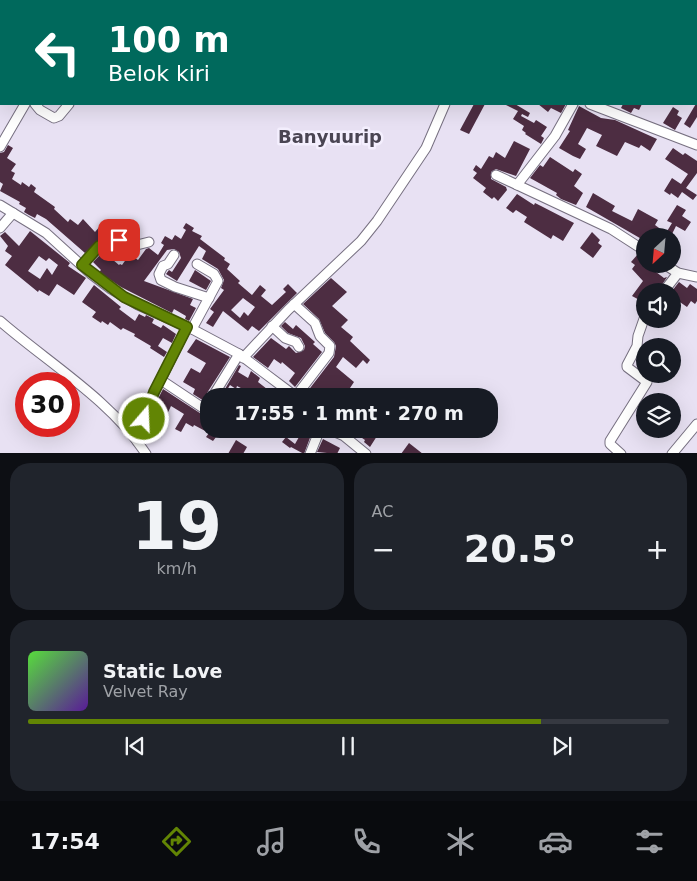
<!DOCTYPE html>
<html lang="id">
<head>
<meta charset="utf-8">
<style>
  :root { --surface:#171b24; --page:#20242c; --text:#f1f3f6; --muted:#9ea1a6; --line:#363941; --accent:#628504 }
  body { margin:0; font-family:"DejaVu Sans",sans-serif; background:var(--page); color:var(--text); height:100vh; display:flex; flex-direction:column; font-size:19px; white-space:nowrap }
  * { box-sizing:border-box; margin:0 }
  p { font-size:16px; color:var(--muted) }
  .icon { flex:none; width:28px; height:28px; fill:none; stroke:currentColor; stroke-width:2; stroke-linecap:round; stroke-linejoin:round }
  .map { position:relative; height:453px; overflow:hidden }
  .side { display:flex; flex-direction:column; gap:10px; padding:10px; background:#0d0f14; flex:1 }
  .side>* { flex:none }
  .hud { position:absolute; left:0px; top:0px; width:698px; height:105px; box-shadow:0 5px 20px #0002; background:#00695c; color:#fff; overflow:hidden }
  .needle { width:32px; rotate:206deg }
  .buttons { position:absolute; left:636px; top:228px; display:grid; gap:10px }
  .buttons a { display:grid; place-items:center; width:45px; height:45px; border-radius:50%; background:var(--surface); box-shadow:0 5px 20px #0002; font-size:25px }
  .speed { position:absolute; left:15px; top:372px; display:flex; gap:10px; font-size:25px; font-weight:700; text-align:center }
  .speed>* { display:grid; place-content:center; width:65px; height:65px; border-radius:50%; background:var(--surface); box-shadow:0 5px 20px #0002; line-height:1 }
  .speed .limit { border:8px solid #d22; background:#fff; color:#111 }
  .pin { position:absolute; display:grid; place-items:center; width:42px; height:42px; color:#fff; margin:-21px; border-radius:10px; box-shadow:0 2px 8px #0006 }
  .me { position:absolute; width:55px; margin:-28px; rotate:19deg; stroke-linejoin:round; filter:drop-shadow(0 0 4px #0008) }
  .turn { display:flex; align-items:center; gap:18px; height:105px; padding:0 25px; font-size:22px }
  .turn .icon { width:65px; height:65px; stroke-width:2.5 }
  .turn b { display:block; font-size:35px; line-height:42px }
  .big { font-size:38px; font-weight:600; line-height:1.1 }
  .side .card { flex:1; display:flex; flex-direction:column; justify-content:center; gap:8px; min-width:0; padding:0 18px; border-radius:20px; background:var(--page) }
  .side .dial { align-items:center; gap:0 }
  .dial b { font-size:65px; line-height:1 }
  .song { display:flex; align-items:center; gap:15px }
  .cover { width:60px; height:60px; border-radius:8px; background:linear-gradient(135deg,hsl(110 70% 55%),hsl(270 70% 35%)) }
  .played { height:5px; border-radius:2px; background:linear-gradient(90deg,var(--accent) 80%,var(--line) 80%) }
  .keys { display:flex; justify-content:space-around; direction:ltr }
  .heat { display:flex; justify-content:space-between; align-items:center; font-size:28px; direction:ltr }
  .side .tiles { flex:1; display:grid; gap:10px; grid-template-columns:1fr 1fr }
  .card:last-child { grid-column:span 2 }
  .trip { position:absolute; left:200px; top:388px; width:298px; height:50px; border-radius:20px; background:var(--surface); box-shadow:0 5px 20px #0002; font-weight:600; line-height:50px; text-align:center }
  .menu { display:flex; height:80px; justify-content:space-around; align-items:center; background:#090b0e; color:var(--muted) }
  .menu .icon { width:35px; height:35px }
  .menu .on { color:var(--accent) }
  .menu b { font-size:22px; color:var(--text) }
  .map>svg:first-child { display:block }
  .building { fill:#4d2d42; fill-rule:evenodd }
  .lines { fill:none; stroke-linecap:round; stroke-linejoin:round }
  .minor-casing { stroke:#777081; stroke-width:11 }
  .minor { stroke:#fff; stroke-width:9 }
  .route-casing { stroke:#405603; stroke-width:12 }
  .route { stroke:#628504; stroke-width:9 }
  .labels { text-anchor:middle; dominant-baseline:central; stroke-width:5; stroke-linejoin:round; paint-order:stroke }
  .quarter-label { font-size:18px; font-weight:bold; fill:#4a4553; stroke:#f4effe }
</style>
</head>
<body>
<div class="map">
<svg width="697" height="454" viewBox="0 0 697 454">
  <rect width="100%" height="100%" fill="#e8e1f3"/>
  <g class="building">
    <polygon points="697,102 697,117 690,128 684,124"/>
    <polygon points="474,104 485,104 469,134 460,130"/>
    <polygon points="504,104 515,104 530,113 528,117 522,114 521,116 534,123 536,120 547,127 541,136 544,138 541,144 525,134 526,133 522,130 524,126 513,119 518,111"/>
    <polygon points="538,104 566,104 561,113 551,108 548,112"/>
    <polygon points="623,104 642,104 639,110 634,108 631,113 621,108"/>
    <polygon points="579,106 601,118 615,120 657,139 650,151 641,145 639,148 625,142 617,156 596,146 602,135 587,128 578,144 586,149 580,159 573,156 559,148 570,131 568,130"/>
    <polygon points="673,107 679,111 677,115 682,118 675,130 663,123"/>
    <polygon points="514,141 530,149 516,176 496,169 491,172 491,179 506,187 507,190 498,201 494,197 492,199 483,192 486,188 473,178 477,173 473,170 476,165 481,169 489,156 493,158 496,152 505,158"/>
    <polygon points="8,145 13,148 7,158 16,164 11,171 15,173 12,179 21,185 22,182 29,187 31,184 36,188 34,192 55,207 54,209 68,222 70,219 78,225 83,219 95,232 100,226 104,230 98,236 101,239 85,253 46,219 37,214 35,218 29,215 24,212 26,208 19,204 20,202 0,191 3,184 0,182 0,153 4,152"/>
    <polygon points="673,148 683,155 685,153 697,161 697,173 686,188 697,195 693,200 682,192 678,198 671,193 670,195 664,191 672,178 681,184 688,174 665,159"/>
    <polygon points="550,157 573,172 575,169 582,174 574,186 583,193 576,205 561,199 556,195 557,193 530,178 540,165 543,167"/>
    <polygon points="593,193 615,206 612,211 632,221 638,209 647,214 658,220 655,225 666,233 672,223 667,221 677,205 686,210 682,216 691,222 685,231 676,226 671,236 645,236 645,241 586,207"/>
    <polygon points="517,194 534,205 535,203 541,206 574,223 563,241 553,235 551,239 524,222 527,217 516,210 513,213 506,208"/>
    <path d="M186,223L194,228L192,231L202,236L200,239L225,258L224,260L230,264L227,269L240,281L238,283L252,295L260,285L266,290L261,296L272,305L286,292L283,289L288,284L297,293L259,331L252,326L248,331L223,311L213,327L206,323L214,312L210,309L224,290L221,288L224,280L218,269L202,259L206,251L199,246L177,281L166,274L169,270L172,272L181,258L179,252L174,249L167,250L144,281L193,299L190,305L196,308L189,321L185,319L186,316L174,309L172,313L121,287L99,272L101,270L93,262L102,253L108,252L106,254L119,265L120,264L122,265L130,254L138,260L146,249L149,248L158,255L164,245L161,243L165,236L172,240L175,235L181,239L186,230L183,228ZM243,298L255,307L248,316L244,312L240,318L231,310Z"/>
    <path d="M30,231L70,263L68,266L86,278L74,295L57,284L49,296L39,290L38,292L5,265L12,256L5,251L8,246L0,236L5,232L19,246ZM39,256L46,261L49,258L58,265L52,275L47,268L40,279L28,271Z"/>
    <polygon points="592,232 600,240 598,243 602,246 593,258 580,248"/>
    <polygon points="638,254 645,258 645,264 653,267 652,269 664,278 667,277 658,291 645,291 645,303 632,296 643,281 632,269 635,265 631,262"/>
    <polygon points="195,270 211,281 206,290 189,281"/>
    <polygon points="331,278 347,292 332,306 348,320 341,327 353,337 350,341 370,360 367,364 363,360 356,368 343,357 336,367 354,382 350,388 357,393 355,396 335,396 324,390 320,396 304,396 334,357 336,346 334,342 325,333 319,319 303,304"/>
    <polygon points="679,282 687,288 690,284 697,289 697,301 695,304 691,301 687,307 677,300 672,306 672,291"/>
    <polygon points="94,285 121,307 119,309 135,321 139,314 145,317 146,315 154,319 152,323 161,328 163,325 176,334 172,343 163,338 158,346 167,352 164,357 150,348 151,346 134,336 135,334 123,328 121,330 110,322 108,325 102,321 101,323 92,317 96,312 82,302"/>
    <polygon points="285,322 293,329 296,325 315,342 313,344 322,352 295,387 289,381 295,373 282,362 281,364 274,359 268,368 253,357 271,338 286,349 289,346 296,353 304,350 305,346 301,338 288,333 281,326"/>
    <polygon points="196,339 230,357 207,393 209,404 193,394 195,389 183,382 191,368 200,373 206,363 187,352"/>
    <polygon points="239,365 241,366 238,372 248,378 251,371 260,378 258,382 276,396 256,396 237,386 236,389 230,385 227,390 225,389"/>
    <polygon points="163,389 209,419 209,429 222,429 213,441 206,437 209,433 194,425 193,427 186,423 181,432 175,429 184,414 171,406 164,421 158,418 154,425 149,423 153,409"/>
    <polygon points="349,429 370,429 369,431 377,436 370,447 364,442 365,440"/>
    <polygon points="303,430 311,435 304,454 291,447 290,448 282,442 286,437 295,444"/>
    <polygon points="323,439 340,448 337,454 317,452"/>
    <polygon points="236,440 247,447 243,454 228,454"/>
    <polygon points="409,443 423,454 401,454"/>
  </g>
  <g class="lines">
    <g class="minor-casing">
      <g id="minor">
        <polyline points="229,0 230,1"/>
        <polyline points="324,0 326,1"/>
        <polyline points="252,1 253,0"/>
        <polyline points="626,1 626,0"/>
        <polyline points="35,104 40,110 54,118 59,116 69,104"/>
        <polyline points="590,104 697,145"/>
        <polyline points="0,147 25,104"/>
        <polyline points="496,175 611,229 645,251"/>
        <polyline points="517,185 555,136 573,104"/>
        <polyline points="0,205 46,233 91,274 111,289 138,305 192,329 239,354 295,396"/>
        <polyline points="0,228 13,213"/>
        <polyline points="174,255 168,264 163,266 159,274 161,280 175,287 209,298"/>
        <polyline points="664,264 678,273 697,277"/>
        <polyline points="82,265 99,247 108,246 117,240 137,245 149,242"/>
        <polyline points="664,291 678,273"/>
        <polyline points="294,304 315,323 320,336 330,346 329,353 296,396"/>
        <path d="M0,321C47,362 112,401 146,454"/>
        <polyline points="272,326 285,338 296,342 299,347"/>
        <polyline points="192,329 218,281 214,274 197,264"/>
        <polyline points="243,358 288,310 361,241 377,221 426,148 445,104"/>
        <polyline points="161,380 209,412"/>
        <polyline points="213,396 239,354"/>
        <polyline points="328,429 344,436 366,454"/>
        <polyline points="137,441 147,407 187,327"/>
        <polyline points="310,454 320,429"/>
        <polyline points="621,454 610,444 610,441 647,382 627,367 627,365 637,346 638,336 645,316"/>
        <polyline points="672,454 697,424"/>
      </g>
    </g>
    <use href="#minor" class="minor"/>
  </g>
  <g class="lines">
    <g class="route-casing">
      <polyline id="route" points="119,240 114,241 108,246 99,246 82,265 124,297 187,327 154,392 144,419"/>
    </g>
    <use href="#route" class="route"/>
  </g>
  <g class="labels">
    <g class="quarter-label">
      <text x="330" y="136">Banyuurip</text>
    </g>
  </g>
</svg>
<div class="buttons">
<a><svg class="needle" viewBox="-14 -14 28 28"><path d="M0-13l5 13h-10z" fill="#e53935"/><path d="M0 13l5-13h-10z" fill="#9ea1a6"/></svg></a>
<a><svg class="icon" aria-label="sound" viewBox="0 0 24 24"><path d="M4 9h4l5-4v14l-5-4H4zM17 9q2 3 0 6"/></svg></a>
<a><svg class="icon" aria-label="search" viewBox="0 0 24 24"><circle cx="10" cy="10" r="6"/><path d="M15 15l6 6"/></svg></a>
<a><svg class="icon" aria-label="layers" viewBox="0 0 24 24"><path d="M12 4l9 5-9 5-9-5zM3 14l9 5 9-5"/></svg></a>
</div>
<div class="speed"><div class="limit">30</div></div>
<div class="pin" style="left:119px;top:240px;background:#d93025"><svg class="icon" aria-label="arrive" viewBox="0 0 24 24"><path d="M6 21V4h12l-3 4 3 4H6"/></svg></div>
<svg class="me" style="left:144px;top:419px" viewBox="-20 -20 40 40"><circle r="17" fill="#628504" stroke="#fff" stroke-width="3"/><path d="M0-11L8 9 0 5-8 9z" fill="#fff"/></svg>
<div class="trip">17:55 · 1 mnt · 270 m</div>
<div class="hud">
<div class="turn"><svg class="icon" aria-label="left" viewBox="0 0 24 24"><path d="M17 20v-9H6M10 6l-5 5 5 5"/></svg><div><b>100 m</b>Belok kiri</div></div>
</div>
</div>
<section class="side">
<div class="tiles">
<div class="card dial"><b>19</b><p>km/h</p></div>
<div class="card"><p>AC</p>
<div class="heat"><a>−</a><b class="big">20.5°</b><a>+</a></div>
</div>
<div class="card">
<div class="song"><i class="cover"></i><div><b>Static Love</b><p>Velvet Ray</p></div></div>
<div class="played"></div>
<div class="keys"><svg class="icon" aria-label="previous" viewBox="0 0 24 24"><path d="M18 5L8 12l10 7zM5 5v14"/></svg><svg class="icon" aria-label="pause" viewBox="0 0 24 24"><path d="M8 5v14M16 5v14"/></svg><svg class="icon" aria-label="next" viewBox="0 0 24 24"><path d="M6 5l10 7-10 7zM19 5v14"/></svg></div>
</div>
</div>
</section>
<nav class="menu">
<b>17:54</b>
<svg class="icon on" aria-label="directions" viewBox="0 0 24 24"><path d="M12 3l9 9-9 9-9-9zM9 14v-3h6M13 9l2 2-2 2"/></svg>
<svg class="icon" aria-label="music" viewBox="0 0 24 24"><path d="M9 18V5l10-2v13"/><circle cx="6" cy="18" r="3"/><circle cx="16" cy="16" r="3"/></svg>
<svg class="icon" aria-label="phone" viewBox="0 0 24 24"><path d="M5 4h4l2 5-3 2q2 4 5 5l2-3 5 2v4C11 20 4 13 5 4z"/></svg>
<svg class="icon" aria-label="climate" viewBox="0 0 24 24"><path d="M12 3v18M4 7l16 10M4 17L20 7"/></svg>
<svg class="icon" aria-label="car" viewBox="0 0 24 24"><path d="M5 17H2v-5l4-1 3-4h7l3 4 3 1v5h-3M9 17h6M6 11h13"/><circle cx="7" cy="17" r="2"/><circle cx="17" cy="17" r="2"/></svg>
<svg class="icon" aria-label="filters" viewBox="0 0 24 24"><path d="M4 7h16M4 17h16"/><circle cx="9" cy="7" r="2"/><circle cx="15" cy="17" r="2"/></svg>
</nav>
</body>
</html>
